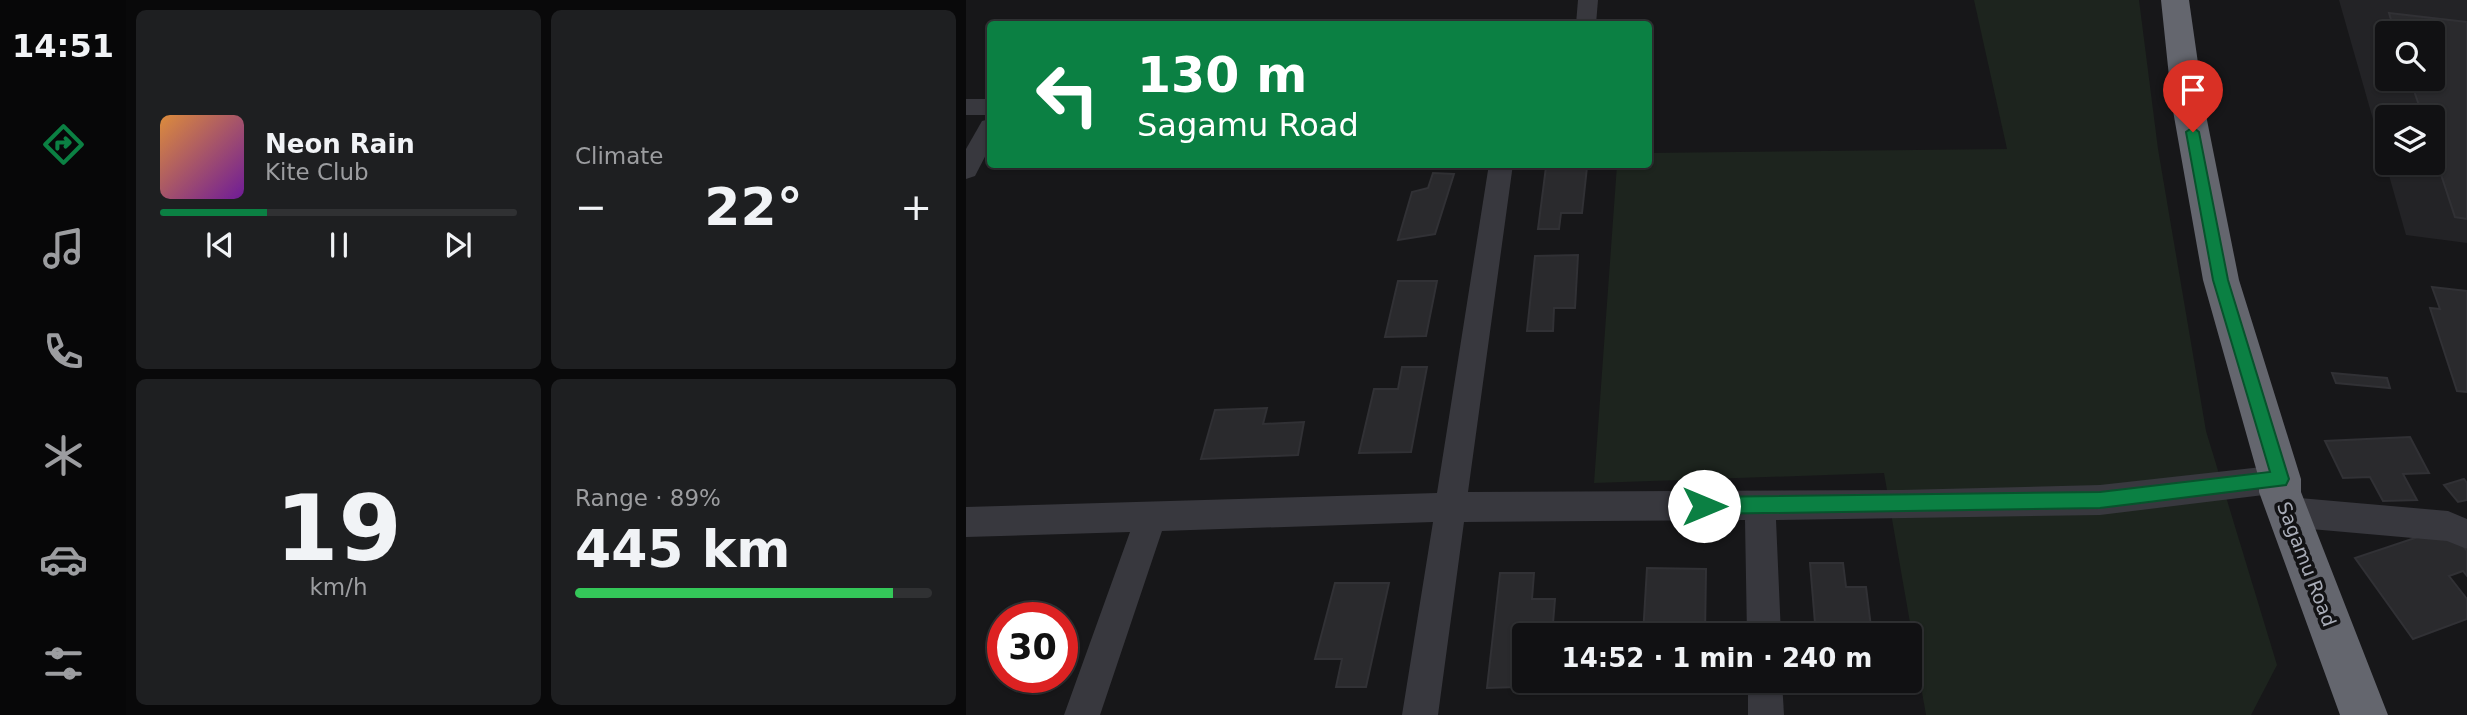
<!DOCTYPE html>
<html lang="en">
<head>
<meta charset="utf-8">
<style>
  :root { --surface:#111113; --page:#1e1f21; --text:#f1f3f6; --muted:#9c9da0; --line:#303133; --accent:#0b8043 }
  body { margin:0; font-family:"DejaVu Sans",sans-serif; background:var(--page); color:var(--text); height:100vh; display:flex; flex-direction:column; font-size:26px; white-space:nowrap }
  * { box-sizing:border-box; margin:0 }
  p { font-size:23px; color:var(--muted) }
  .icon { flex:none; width:38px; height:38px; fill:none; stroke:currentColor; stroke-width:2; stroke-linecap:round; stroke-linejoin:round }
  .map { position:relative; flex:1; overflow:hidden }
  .panel { display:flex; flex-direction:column; gap:10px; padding:10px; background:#09090a; width:840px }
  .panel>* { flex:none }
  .top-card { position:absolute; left:21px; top:21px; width:665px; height:147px; border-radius:7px; box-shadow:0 2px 5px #0004,0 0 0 2px var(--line); background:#0b8043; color:#fff; overflow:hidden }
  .buttons { position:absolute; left:1409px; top:21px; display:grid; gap:14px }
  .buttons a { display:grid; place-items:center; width:70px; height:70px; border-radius:7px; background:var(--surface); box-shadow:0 2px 5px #0004,0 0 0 2px var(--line); font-size:35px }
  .speed { position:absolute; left:21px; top:602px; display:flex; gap:14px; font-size:35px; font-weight:700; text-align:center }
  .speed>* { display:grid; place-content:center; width:91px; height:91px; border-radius:50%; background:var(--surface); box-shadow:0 2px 5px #0004,0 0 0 2px var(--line); line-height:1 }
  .speed .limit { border:10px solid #d22; background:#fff; color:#111 }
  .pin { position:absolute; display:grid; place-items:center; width:60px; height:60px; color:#fff; margin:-72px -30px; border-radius:50% 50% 50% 0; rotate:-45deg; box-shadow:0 0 7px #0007 }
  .pin .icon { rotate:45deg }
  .me { position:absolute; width:77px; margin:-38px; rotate:90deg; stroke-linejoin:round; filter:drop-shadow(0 0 5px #0008) }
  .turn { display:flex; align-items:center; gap:24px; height:147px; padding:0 35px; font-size:32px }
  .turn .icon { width:91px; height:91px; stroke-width:2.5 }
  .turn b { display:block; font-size:49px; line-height:60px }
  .big { font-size:52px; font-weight:700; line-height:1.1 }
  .panel .card { flex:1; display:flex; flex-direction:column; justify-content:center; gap:10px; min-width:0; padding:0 24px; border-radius:10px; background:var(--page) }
  .panel .dial { align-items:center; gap:0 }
  .dial b { font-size:91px; line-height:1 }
  .song { display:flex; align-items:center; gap:21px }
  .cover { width:84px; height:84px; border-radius:10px; background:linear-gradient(135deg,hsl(30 70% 55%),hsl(280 70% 35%)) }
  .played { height:7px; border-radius:4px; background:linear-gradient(90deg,var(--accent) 30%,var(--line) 30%) }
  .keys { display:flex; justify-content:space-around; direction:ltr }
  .heat { display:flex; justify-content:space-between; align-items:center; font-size:38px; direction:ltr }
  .charge { height:10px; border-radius:5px; background:linear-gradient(90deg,#34c759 89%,var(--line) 0) }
  .panel .tiles { flex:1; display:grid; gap:10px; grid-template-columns:repeat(2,1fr) }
  .trip { position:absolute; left:546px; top:623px; width:410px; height:70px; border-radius:7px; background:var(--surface); box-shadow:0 2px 5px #0004,0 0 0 2px var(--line); font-weight:700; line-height:70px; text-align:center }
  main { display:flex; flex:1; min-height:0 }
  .tab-bar { display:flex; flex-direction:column; width:126px; justify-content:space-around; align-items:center; background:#070708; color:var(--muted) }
  .tab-bar .icon { width:49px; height:49px }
  .tab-bar .on { color:var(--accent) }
  .tab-bar b { font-size:32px; color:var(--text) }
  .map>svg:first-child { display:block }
  .built { fill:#232326; fill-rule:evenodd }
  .green { fill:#1d241e }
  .building { fill:#2a2a2d; stroke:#313135; stroke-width:2 }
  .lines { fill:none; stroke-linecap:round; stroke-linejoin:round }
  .minor { fill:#38383e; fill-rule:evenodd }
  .highway { fill:#64666e; fill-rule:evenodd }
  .route { fill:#0b8043; stroke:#07532c; stroke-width:2 }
  .labels { text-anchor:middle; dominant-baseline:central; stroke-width:7; stroke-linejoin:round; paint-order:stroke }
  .street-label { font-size:19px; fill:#a9adb8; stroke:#121214 }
</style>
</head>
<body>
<main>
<nav class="tab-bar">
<b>14:51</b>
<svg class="icon on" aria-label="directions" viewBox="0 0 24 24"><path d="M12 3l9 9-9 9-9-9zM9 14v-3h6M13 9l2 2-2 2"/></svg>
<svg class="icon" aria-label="music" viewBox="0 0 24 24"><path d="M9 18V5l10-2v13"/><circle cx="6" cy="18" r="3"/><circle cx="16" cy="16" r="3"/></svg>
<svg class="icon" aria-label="phone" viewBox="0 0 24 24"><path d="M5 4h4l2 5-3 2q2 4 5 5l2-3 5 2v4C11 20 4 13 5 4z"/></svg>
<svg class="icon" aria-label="climate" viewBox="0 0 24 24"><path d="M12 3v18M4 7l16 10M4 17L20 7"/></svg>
<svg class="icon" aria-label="car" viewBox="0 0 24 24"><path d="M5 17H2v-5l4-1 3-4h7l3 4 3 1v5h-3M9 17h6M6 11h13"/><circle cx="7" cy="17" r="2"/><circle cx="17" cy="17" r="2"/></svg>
<svg class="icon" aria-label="filters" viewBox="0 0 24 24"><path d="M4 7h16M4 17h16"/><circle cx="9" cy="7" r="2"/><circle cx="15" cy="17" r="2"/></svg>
</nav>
<section class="panel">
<div class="tiles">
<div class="card">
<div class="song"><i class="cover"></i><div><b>Neon Rain</b><p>Kite Club</p></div></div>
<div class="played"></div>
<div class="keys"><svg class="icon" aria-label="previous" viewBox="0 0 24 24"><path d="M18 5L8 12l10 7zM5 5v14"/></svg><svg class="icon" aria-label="pause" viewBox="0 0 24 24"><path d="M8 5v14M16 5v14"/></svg><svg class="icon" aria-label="next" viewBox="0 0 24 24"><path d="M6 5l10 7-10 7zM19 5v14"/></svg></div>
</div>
<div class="card"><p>Climate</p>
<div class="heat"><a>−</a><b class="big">22°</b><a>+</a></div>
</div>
<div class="card dial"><b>19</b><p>km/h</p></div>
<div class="card"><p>Range · 89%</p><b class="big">445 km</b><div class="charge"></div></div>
</div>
</section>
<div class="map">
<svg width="1501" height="715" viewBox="0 0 1501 715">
  <rect width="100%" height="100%" fill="#171719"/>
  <path class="built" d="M1373,0H1501V243L1440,235ZM1421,33H1466V79H1421ZM1421,117H1466V163H1421Z"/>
  <polygon class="green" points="1008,0 1173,0 1192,149 1240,431 1311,665 1285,715 960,715 918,473 628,483 651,165 682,164 683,153 1041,149"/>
  <g class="building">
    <polygon points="1423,13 1501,22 1501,219 1489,217 1466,147 1466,117 1457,117 1444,79 1466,79 1466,33 1429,33"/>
    <polygon points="580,167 621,167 616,213 595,213 593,229 572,229"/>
    <polygon points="467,173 488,174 469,234 432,240 446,192 462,188"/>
    <polygon points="612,255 609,308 588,308 587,331 561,331 569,256"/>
    <polygon points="432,281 471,281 460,336 419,337"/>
    <polygon points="1466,287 1501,291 1501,392 1491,391 1464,308 1474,309"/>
    <polygon points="436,367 461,367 445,452 393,453 408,389 432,389"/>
    <polygon points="1366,373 1421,378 1424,388 1370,383"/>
    <polygon points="301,408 297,424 338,422 332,455 235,459 249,410"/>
    <polygon points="1444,437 1463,473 1437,474 1451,500 1417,501 1404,477 1377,478 1359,441"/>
    <polygon points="1498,479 1501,483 1501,500 1492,502 1478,485"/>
    <polygon points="1482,527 1501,551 1501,576 1497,571 1483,576 1501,599 1501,619 1447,639 1389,558"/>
    <polygon points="844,563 877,563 880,587 900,587 906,635 850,635"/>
    <polygon points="681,568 740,569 739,635 677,635"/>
    <polygon points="534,573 568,573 566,599 589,599 586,635 558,635 558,681 582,681 582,686 521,688"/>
    <polygon points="369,583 423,583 400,687 370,687 376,659 349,659"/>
  </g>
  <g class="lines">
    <g class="minor">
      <polygon points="612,0 632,0 630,24 610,24"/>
      <rect x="0" y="99" width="24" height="16"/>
      <polygon points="24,119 24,147 9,176 0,179 0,149 16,121"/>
      <polygon points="523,164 547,164 502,492 935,490 1134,485 1314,465 1325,469 1329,479 1325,489 1314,493 1134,515 810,520 815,635 781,635 779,520 498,522 472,715 436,715 467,522 196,531 134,715 98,715 164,532 0,537 0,507 471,493"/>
      <polygon points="1322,497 1482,511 1501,519 1501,549 1481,541 1322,527 1311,522 1306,512 1311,502"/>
      <polygon points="782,681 816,681 818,715 782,715"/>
    </g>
    <polygon class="highway" points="1195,0 1223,0 1238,105 1273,280 1335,479 1335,492 1422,715 1374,715 1293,492 1293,479 1237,280 1206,105"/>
  </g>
  <polygon class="route" points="1227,127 1233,132 1262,280 1323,479 1320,485 1134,508 738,514 732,512 729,506 732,500 738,497 1134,492 1304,472 1247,280 1220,132"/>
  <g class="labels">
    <g class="street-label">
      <text transform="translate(1341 564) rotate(69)">Sagamu Road</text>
    </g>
  </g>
</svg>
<div class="buttons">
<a><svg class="icon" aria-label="search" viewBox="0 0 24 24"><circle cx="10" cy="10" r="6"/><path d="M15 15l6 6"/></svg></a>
<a><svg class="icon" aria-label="layers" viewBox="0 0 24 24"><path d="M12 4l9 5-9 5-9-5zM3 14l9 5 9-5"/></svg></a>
</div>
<div class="speed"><div class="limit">30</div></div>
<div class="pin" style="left:1227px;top:132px;background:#d93025"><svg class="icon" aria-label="arrive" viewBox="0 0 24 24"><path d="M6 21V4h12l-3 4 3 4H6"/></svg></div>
<svg class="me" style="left:738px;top:506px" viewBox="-20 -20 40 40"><circle r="19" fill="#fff"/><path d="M0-13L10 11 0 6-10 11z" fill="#0b8043"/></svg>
<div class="trip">14:52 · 1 min · 240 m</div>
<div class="top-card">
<div class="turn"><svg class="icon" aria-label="left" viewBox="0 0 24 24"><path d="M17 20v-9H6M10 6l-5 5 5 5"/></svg><div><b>130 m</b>Sagamu Road</div></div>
</div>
</div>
</main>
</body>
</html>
